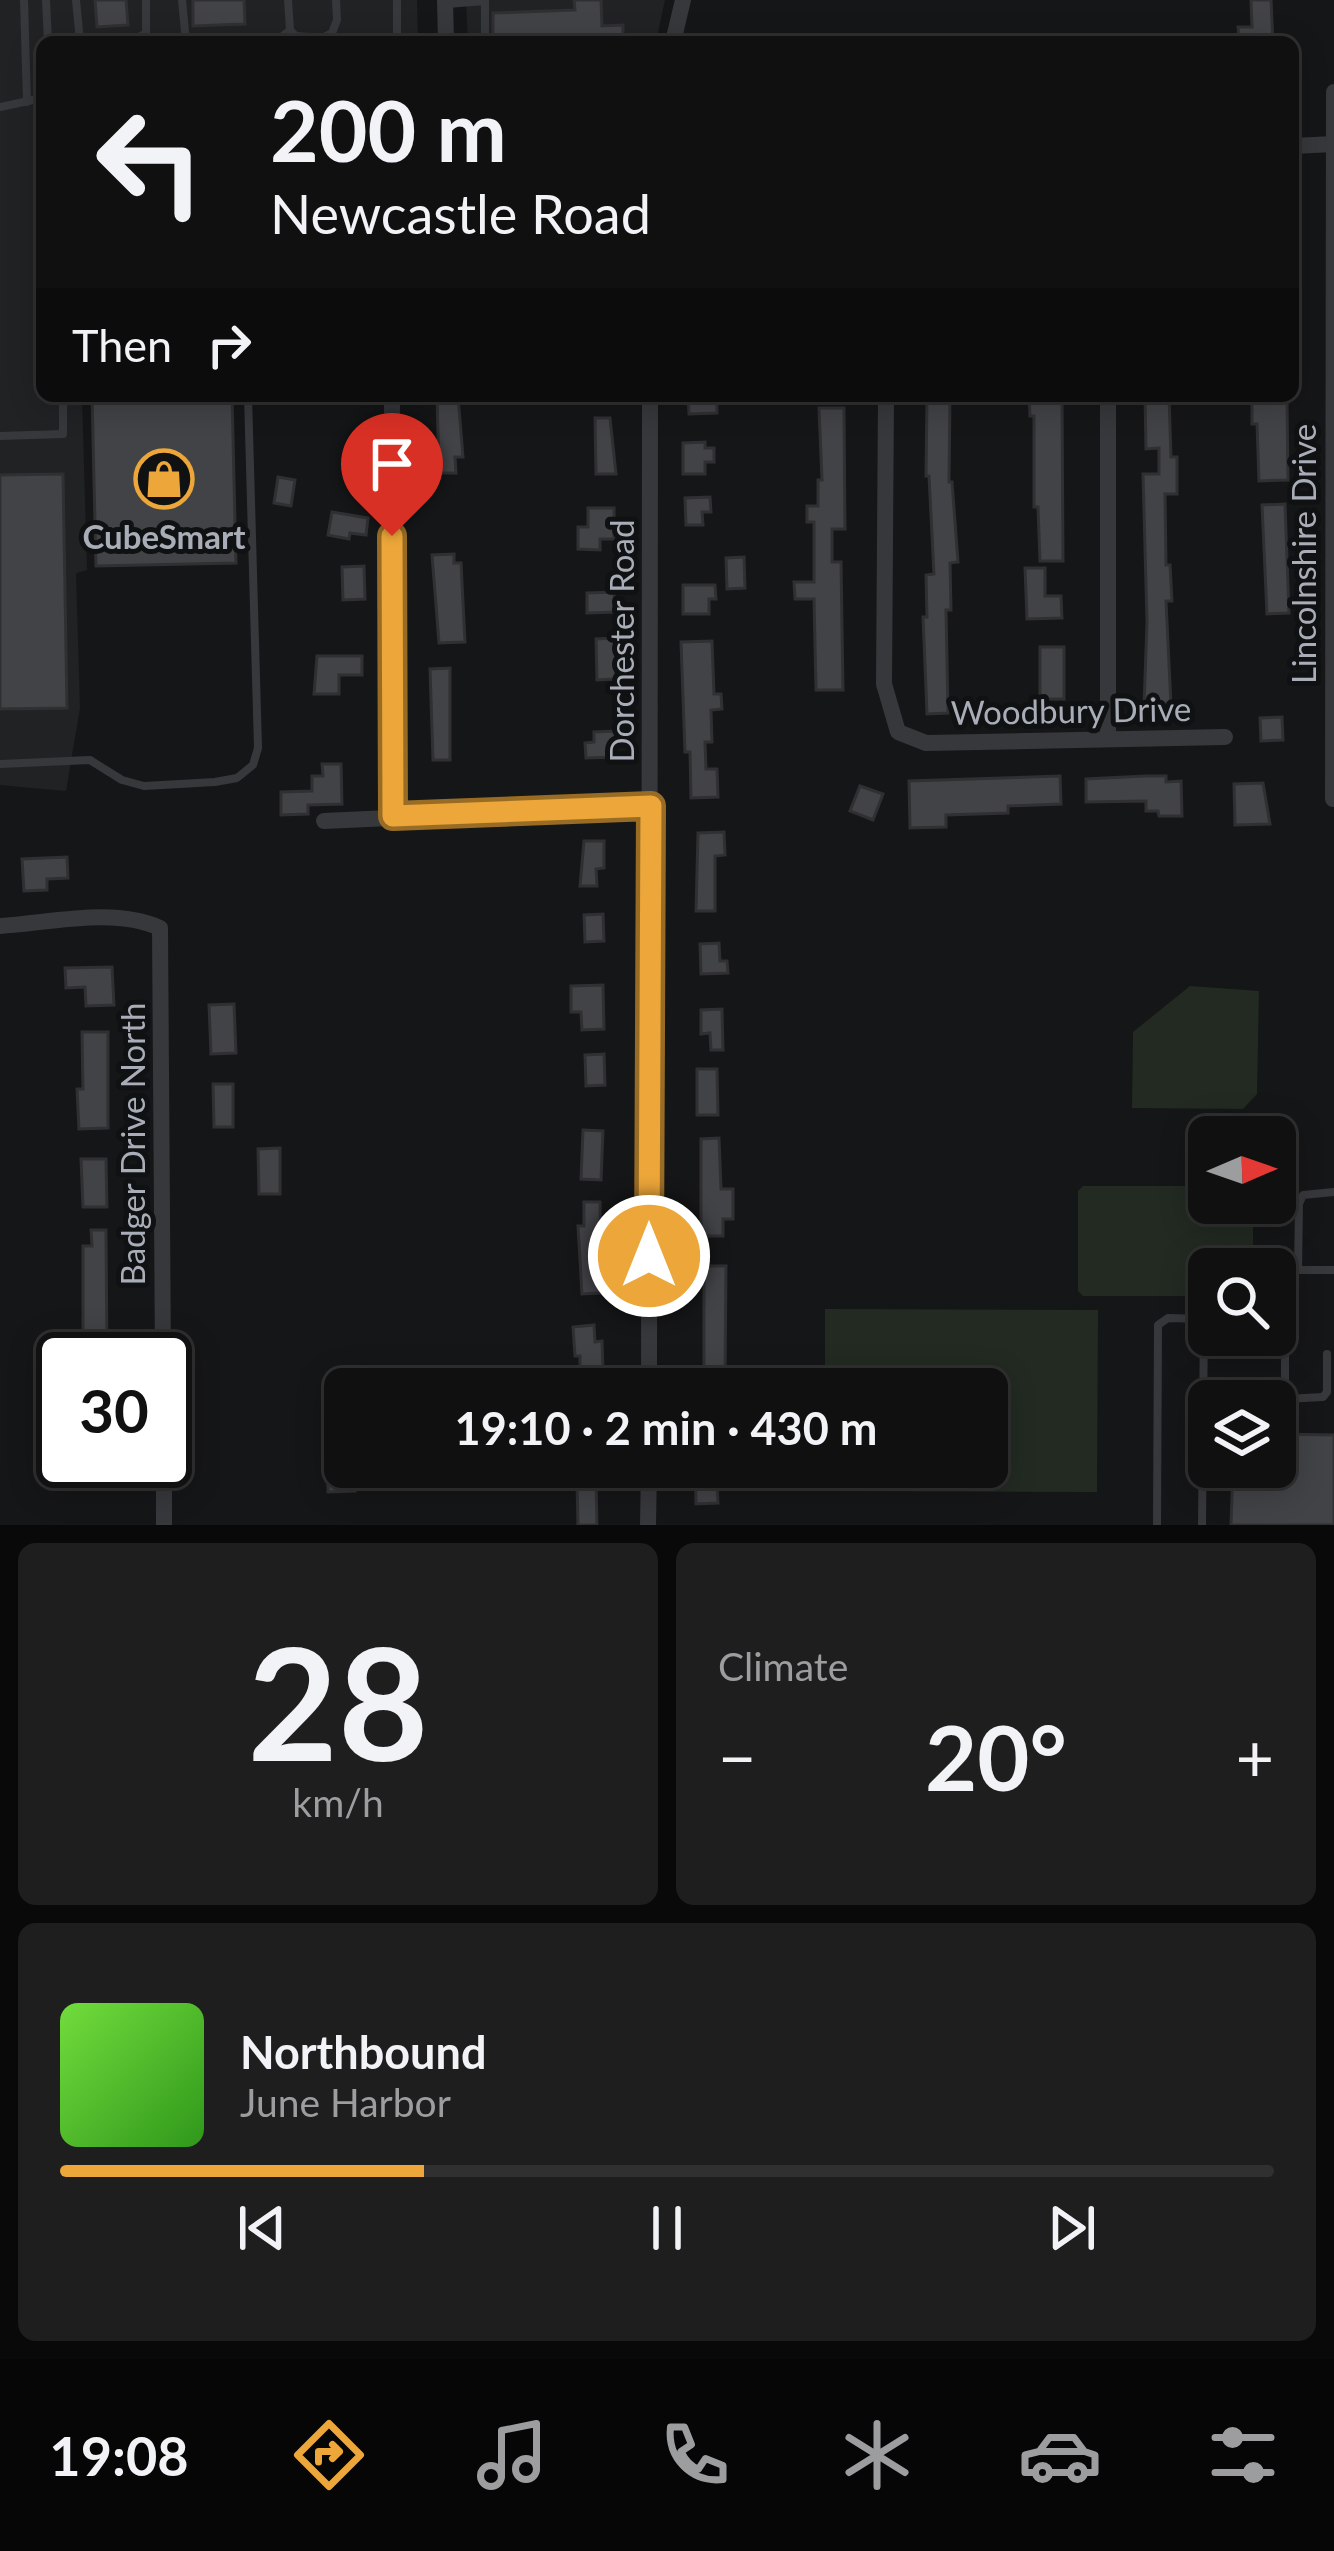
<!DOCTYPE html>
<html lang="en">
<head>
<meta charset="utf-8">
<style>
  :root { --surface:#101011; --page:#1e1e1f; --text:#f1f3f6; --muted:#9c9d9f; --line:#303031; --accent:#eca639 }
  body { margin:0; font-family:Lato,sans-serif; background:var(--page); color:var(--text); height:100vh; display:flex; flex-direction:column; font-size:45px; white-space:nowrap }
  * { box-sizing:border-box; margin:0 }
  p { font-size:39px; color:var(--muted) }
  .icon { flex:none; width:66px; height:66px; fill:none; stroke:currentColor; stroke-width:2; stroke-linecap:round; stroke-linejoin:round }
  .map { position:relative; height:1525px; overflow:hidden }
  .sheet { display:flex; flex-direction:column; gap:18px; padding:18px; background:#090909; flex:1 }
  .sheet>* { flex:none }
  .hud { position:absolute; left:36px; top:36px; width:1263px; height:366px; border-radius:18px; box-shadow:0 6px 30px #0003,0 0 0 3px var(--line); background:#101011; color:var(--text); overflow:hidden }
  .needle { width:78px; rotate:88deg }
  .controls { position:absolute; left:1188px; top:1116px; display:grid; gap:24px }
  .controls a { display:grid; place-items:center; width:108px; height:108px; border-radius:18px; background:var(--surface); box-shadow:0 6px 30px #0003,0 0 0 3px var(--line); font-size:60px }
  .speed { position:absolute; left:36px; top:1332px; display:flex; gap:24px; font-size:60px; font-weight:700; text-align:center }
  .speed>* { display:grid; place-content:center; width:156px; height:156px; border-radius:50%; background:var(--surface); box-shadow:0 6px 30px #0003,0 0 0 3px var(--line); line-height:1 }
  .speed .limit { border:6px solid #111; border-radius:18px; background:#fff; color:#111 }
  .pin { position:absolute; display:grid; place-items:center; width:102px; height:102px; color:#fff; margin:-123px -51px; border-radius:50% 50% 50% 0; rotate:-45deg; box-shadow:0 0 12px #0007 }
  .pin .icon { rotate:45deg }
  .me { position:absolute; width:132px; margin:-66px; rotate:0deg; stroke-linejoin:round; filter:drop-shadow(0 0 9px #0008) }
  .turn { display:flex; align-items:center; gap:42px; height:252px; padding:0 36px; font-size:54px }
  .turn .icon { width:156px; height:156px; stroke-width:2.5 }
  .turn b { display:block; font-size:84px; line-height:102px }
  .then { display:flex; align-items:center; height:114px; padding:0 36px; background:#0003; gap:24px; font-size:45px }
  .big { font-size:90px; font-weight:700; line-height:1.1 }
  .sheet .widget { flex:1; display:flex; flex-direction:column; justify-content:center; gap:18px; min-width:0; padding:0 42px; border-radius:18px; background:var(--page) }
  .sheet .dial { align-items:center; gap:0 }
  .dial b { font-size:156px; line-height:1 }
  .song { display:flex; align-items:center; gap:36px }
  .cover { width:144px; height:144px; border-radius:18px; background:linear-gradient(135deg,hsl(100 70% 55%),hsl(110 70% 35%)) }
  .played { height:12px; border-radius:6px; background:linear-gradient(90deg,var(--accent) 30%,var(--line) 30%) }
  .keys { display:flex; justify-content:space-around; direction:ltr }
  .heat { display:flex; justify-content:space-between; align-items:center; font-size:66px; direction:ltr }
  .sheet .tiles { flex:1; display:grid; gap:18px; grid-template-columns:1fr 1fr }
  .widget:last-child { grid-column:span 2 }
  .trip { position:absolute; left:324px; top:1368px; width:684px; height:120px; border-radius:18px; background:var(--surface); box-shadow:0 6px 30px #0003,0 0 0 3px var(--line); font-weight:700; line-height:120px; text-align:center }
  .dock { display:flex; height:192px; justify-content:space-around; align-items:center; background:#060607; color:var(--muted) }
  .dock .icon { width:84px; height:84px }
  .dock .current { color:var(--accent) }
  .dock b { font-size:54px; color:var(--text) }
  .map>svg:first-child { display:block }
  .built { fill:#212224 }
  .green { fill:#222a22 }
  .building { fill:#424347; stroke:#303033; stroke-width:3 }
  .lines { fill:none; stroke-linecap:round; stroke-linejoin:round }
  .lane { stroke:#37383c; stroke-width:8 }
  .street { stroke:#37383c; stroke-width:16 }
  .route-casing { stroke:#996c25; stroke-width:30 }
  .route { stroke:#eca639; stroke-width:21 }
  .labels { text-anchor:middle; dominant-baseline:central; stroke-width:10; stroke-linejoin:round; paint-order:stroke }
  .poi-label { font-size:33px; font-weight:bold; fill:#a8adb7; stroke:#101112 }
  .street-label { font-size:33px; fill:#a8adb7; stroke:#101112 }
</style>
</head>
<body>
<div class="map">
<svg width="1334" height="1525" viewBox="0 0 1334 1525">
  <rect width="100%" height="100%" fill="#151617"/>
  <g class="built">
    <polygon points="0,0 417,0 418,42 42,42 42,396 82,396 87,570 76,573 80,708 66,791 0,785"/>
    <polygon points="466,0 665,0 656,42 468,42"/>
  </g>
  <g class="green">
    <polygon points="1190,986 1259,991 1257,1094 1243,1109 1132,1108 1133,1032"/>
    <polygon points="1083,1186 1209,1186 1209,1203 1253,1203 1253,1269 1209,1269 1209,1296 1083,1296 1078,1291 1078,1191"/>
    <polygon points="825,1309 1098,1310 1097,1492 825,1491 825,1467 987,1467 987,1389 825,1389"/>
  </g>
  <g class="building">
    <polygon points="95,0 126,0 128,25 97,27"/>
    <polygon points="193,0 244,0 245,24 193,26"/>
    <polygon points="574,0 601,0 602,26 623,25 623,42 493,42 493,13 575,10"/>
    <polygon points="1251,0 1271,0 1273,42 1239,42 1238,27 1252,27"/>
    <polygon points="92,396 232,396 236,563 96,566"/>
    <polygon points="437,396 458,396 463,457 455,457 456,473 439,473"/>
    <polygon points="688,396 717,396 717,413 689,414"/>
    <polygon points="927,396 950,396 949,482 952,482 958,562 950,563 951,610 946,610 948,713 927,714 923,617 927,617 926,575 934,574 929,476 926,476"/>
    <polygon points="1029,396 1062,396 1063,561 1040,561 1038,507 1034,507 1034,416 1030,416"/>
    <polygon points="1145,396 1169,396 1171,457 1177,457 1177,494 1165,494 1166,565 1170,565 1172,601 1166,601 1171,705 1144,706 1147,622 1143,474 1159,474 1159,448 1146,449"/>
    <polygon points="1252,396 1271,396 1271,402 1287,402 1288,480 1259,481 1257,424 1252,424"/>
    <polygon points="819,408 844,408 845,529 832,529 832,562 841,562 843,690 816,690 814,599 795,599 794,582 814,582 814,522 807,522 807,506 818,506 818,480 822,480"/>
    <polygon points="595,418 610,418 616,474 596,474"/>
    <polygon points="705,442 705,448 714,448 714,462 705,462 705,474 683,474 683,443"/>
    <polygon points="63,474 67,708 0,709 0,475"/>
    <polygon points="278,477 295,480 291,506 274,503"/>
    <polygon points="710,497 711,512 702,512 703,525 686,525 685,498"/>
    <polygon points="1285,504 1289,613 1267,614 1262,505"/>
    <polygon points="588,508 614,508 614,539 600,539 600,550 578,549 578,527 588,527"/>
    <polygon points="332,512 368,518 366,535 350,533 349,539 328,535"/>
    <polygon points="454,554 454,563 461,563 465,642 439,643 432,555"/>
    <polygon points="744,557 745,588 727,589 726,558"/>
    <polygon points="364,566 365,599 343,600 342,567"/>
    <polygon points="1025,568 1045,568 1045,596 1061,596 1062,618 1027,619"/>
    <polygon points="683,585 715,585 716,599 709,599 709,614 683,614"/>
    <polygon points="614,592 615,612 587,613 587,593"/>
    <polygon points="615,638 616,679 597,680 596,639"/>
    <polygon points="712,641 714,694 721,694 722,709 711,710 712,742 705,742 706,769 717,769 718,797 691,798 690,752 685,752 681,642"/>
    <rect x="1040" y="647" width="24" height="52"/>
    <polygon points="317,656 362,656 362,675 339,675 339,694 314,694"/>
    <polygon points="450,668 450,760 433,760 430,669"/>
    <polygon points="1282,717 1283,740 1261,741 1260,718"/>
    <polygon points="615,731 616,757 586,758 585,743 594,742 594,732"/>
    <polygon points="322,764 341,764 342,804 308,805 308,814 281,815 281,792 312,791 312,776 323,776"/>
    <polygon points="1060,776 1061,804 1008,806 1008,813 946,815 946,827 910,828 909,781"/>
    <polygon points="1145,776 1166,776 1166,782 1181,781 1182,816 1159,816 1158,811 1146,811 1146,801 1086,802 1086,779"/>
    <polygon points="1263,783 1270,824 1235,825 1234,784"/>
    <polygon points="860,786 883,794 873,820 850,811"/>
    <polygon points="724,832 725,855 715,856 715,911 696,911 698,833"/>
    <polygon points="584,841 604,841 604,868 596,869 597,886 580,886"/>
    <polygon points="67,857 68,878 47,879 47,890 24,891 22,859"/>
    <polygon points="603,914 604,941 585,942 584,915"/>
    <polygon points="719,943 720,961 727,961 728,973 701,974 700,944"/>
    <polygon points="112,967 114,1005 86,1006 85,987 66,988 65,968"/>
    <polygon points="603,985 604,1029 582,1030 581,1012 571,1012 571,986"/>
    <polygon points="234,1004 236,1053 211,1054 209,1005"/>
    <polygon points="722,1009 723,1050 711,1050 710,1033 701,1034 701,1010"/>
    <polygon points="82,1032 108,1032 108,1128 79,1129 77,1089 83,1089"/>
    <polygon points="604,1054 605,1085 586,1086 585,1055"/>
    <polygon points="697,1069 717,1069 718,1115 697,1115"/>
    <polygon points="213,1084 233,1084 233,1127 214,1127"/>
    <polygon points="583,1130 603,1131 601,1180 581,1179"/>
    <polygon points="719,1138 721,1189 733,1189 733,1219 723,1219 723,1236 701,1236 701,1139"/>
    <polygon points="280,1148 280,1194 259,1194 258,1149"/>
    <polygon points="81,1159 106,1159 107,1207 83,1207"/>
    <polygon points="584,1202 600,1202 601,1293 582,1294 578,1226 584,1226"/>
    <polygon points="91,1230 106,1230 107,1356 83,1356 83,1246 92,1246"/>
    <polygon points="704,1266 726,1266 725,1377 704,1377"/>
    <polygon points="594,1325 595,1342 602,1341 603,1369 580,1371 580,1356 575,1356 573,1327"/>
    <polygon points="1275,1434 1334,1435 1334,1525 1231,1525 1233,1467 1275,1467"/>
    <polygon points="345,1445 345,1467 354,1467 355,1491 328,1492 327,1446"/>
    <polygon points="695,1467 716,1467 718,1503 696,1504"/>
    <polygon points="577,1483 596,1483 597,1525 578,1525"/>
  </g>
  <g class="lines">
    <g class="lane">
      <polyline points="24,0 27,102"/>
      <polyline points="46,0 48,42"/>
      <polyline points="76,0 80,41"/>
      <polyline points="182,0 186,42"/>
      <polyline points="288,0 290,30 296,36 322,38 332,33 337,20 336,0"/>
      <polyline points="397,0 397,42"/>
      <polyline points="447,4 485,1 485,42"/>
      <polyline points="80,40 138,38 146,33 146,0"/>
      <polyline points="275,42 290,30"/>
      <polyline points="0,107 42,98"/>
      <polyline points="0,436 63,434 63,396"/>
      <polyline points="0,764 90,760 122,780 144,786 215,782 237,778 253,765 258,748 248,396"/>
      <polyline points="1298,1270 1299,1204 1303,1195 1334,1192"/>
      <polyline points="1275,1319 1285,1320 1287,1276 1291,1270 1334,1270"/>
      <polyline points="1285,1399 1323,1397 1327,1392 1327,1354"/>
      <polyline points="1236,1401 1285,1399 1285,1320"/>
      <polyline points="1157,1525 1158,1325 1168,1318 1204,1319"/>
      <polyline points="1202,1525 1204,1319 1209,1319"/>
    </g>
    <g class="street">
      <polyline points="445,0 446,42"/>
      <polyline points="673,42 683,0"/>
      <polyline points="1293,146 1334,144"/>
      <polyline points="392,396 393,816"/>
      <polyline points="886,396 884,684 898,732 926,743 1225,737"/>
      <polyline points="1108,396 1108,737"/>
      <polyline points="1333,799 1334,92"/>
      <polyline points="324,821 651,806"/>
      <path d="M0,926C50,923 114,907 160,928L163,1359"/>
      <polyline points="649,1389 650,396"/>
      <polyline points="164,1461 164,1525"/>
      <polyline points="648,1525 649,1467"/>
    </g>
  </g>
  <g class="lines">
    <g class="route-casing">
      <polyline id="route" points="392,536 393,816 651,806 649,1256"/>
    </g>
    <use href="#route" class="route"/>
  </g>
  <defs>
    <g id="shop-ring" transform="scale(3)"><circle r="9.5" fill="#101112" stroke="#eca639" stroke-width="1.5"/><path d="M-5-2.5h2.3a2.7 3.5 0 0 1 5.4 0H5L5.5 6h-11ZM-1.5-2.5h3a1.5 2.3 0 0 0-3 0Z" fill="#eca639"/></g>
  </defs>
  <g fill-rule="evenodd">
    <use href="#shop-ring" x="164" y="479"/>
  </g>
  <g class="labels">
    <g class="poi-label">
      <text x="164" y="536">CubeSmart</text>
    </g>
    <g class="street-label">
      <text transform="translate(1303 554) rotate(-90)">Lincolnshire Drive</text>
      <text transform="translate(621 641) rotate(-90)">Dorchester Road</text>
      <text transform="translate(1071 710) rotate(-1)">Woodbury Drive</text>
      <text transform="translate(132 1144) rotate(-90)">Badger Drive North</text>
    </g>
  </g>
</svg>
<div class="controls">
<a><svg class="needle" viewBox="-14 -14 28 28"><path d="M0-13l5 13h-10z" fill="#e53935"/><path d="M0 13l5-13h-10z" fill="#9c9d9f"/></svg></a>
<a><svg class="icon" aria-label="search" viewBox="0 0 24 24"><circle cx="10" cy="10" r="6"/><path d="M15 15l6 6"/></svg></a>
<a><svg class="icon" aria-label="layers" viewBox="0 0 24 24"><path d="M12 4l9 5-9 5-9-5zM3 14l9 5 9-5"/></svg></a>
</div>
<div class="speed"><div class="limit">30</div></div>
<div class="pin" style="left:392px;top:536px;background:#d93025"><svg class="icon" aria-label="arrive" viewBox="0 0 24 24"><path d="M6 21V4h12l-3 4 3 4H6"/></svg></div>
<svg class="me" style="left:649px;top:1256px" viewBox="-20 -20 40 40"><circle r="17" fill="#eca639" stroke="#fff" stroke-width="3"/><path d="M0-11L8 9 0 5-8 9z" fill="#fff"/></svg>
<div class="trip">19:10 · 2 min · 430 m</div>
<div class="hud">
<div class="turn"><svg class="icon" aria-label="left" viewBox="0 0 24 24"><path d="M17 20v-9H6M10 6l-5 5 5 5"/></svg><div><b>200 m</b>Newcastle Road</div></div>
<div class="then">Then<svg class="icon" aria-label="right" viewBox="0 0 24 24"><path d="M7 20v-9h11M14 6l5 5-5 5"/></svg></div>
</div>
</div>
<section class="sheet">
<div class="tiles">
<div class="widget dial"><b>28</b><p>km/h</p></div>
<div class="widget"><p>Climate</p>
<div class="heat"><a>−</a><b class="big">20°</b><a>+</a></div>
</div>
<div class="widget">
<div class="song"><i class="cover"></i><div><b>Northbound</b><p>June Harbor</p></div></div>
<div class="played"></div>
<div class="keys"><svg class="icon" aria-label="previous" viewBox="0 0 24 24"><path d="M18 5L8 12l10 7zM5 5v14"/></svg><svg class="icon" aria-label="pause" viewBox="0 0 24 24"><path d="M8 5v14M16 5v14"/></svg><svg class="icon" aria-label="next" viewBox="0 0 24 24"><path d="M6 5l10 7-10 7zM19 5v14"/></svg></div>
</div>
</div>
</section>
<nav class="dock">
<b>19:08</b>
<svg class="icon current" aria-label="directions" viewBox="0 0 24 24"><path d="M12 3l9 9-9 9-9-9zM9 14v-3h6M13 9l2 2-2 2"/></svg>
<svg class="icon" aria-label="music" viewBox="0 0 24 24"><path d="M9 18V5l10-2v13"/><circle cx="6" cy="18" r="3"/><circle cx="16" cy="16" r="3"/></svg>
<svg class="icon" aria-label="phone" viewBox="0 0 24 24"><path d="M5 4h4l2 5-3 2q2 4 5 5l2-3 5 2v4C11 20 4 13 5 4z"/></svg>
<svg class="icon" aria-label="climate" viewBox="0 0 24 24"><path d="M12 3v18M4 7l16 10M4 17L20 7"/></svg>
<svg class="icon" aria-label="car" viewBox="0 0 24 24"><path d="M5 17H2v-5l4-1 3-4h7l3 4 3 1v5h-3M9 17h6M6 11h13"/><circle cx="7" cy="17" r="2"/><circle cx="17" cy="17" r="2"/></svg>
<svg class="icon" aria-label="filters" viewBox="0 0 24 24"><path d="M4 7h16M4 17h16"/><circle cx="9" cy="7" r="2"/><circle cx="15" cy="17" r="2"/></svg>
</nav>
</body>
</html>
